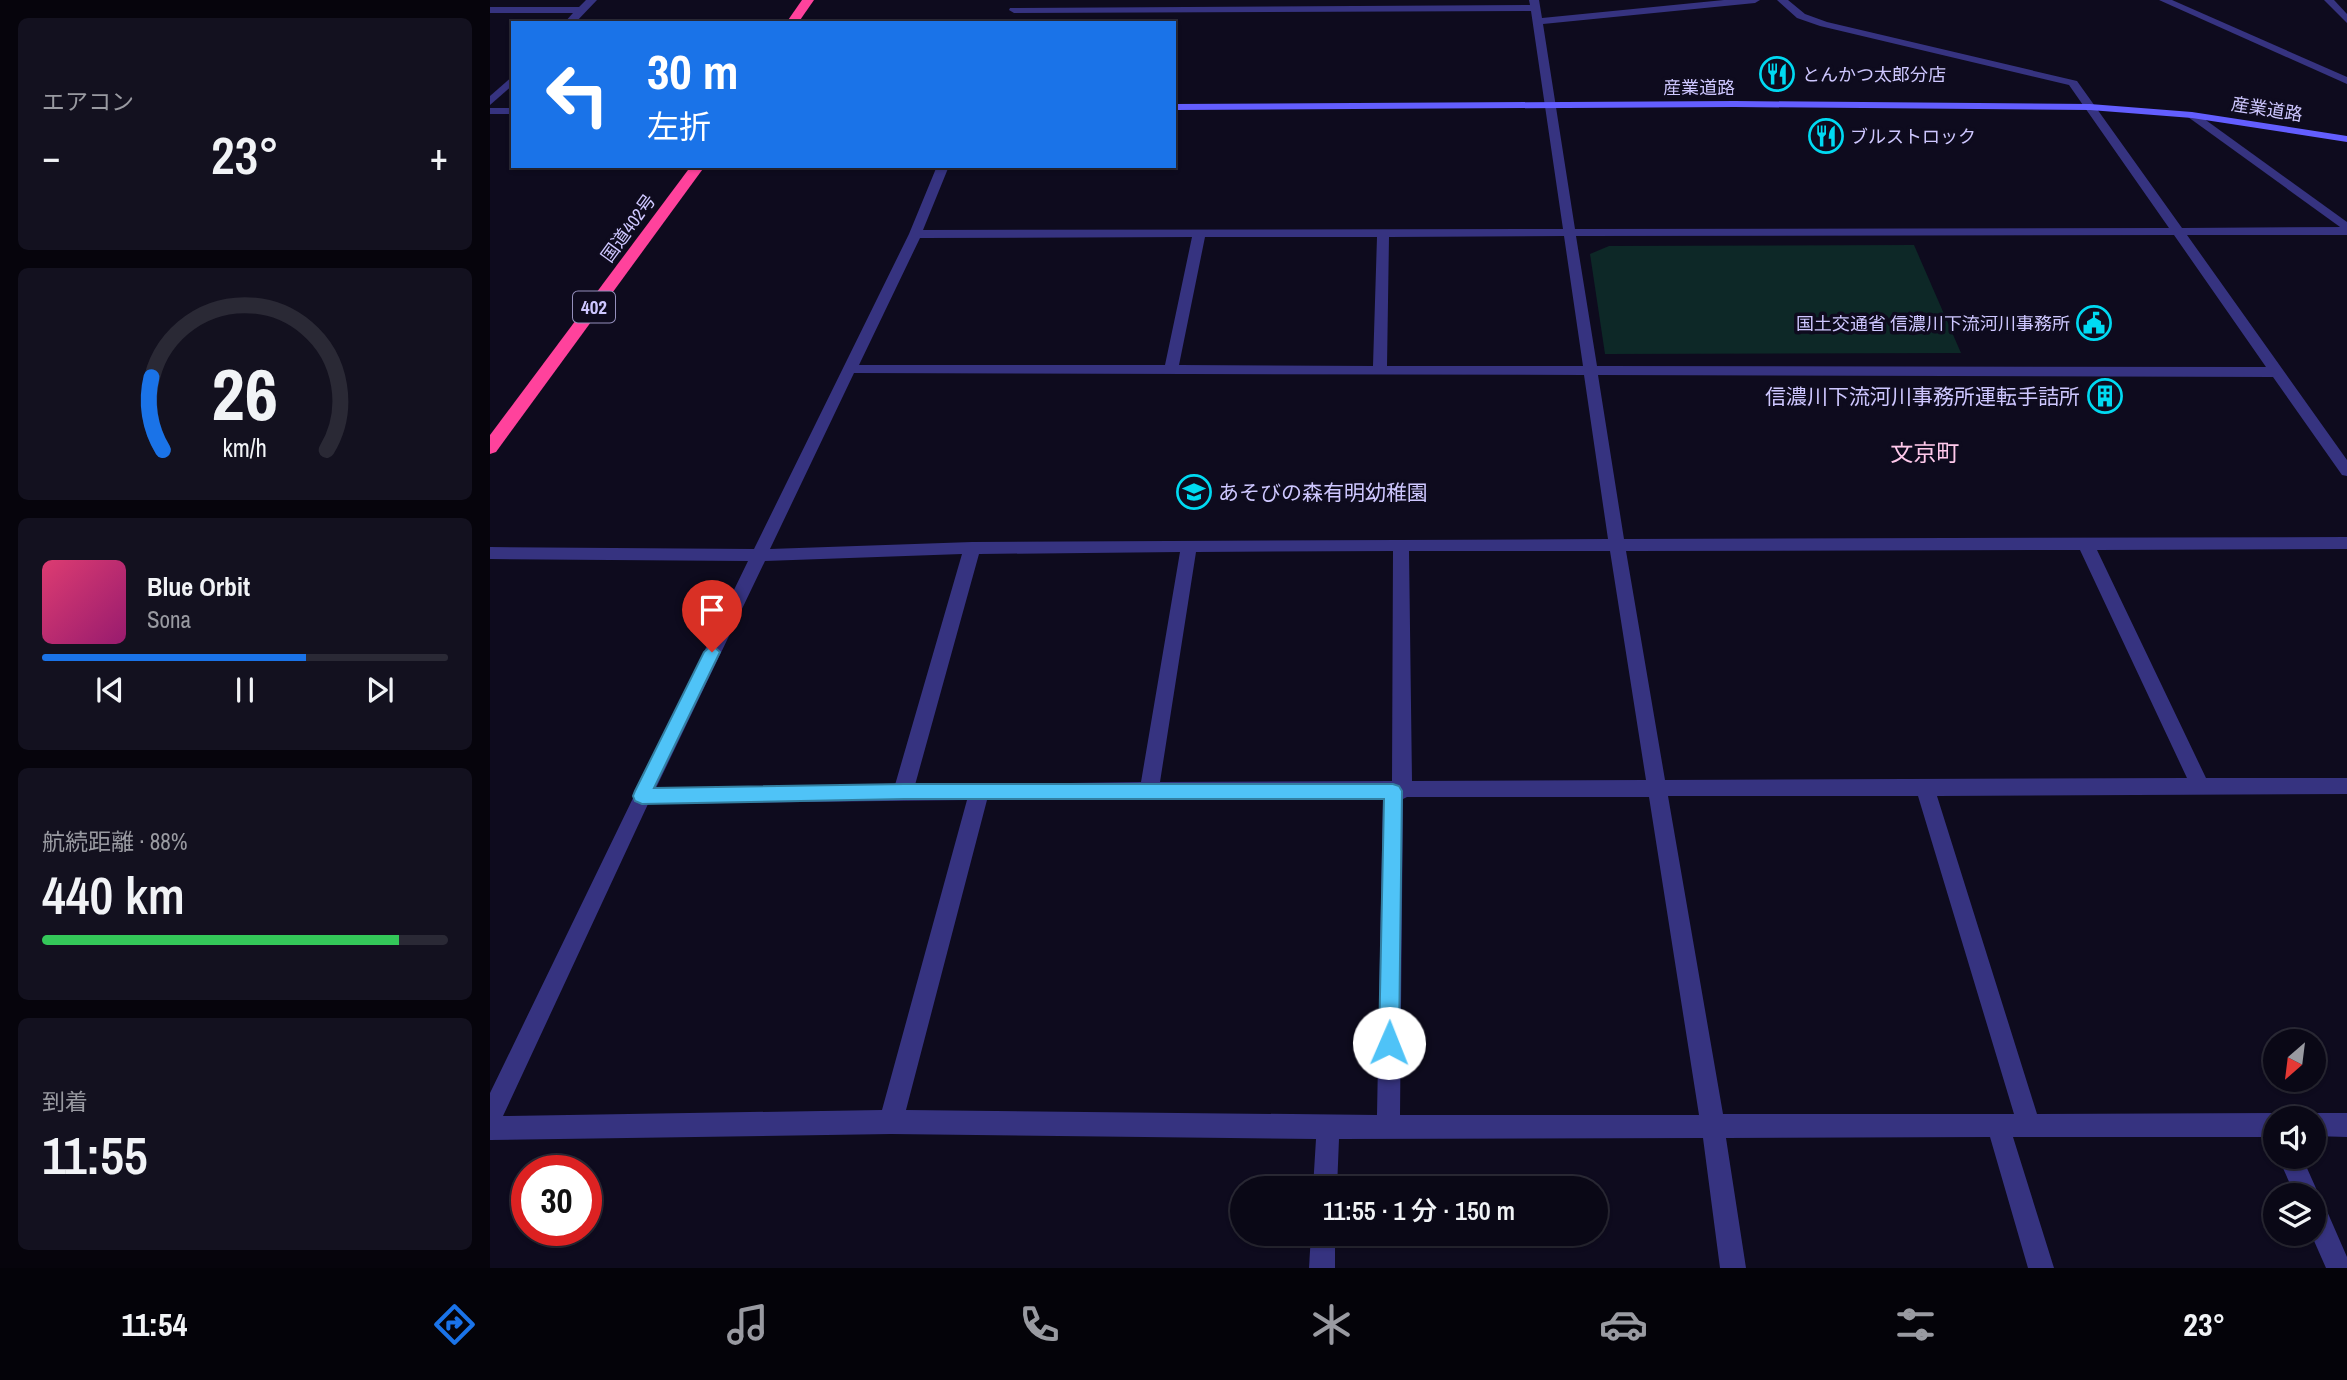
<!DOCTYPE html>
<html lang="ja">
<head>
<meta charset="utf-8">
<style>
  :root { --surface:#0a0816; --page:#13111f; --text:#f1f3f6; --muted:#999aa1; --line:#2a2935; --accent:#1a73e8 }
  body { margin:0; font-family:"Archivo Narrow","Noto Sans JP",sans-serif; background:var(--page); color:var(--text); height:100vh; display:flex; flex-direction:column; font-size:26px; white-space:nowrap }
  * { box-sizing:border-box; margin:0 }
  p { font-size:23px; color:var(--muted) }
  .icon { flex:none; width:38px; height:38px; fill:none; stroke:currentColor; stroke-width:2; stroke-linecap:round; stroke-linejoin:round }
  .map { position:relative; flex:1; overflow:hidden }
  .panel { display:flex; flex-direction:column; gap:18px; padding:18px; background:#06040c; width:490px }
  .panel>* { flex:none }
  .top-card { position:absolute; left:21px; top:21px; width:665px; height:147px; border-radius:0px; box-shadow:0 2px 5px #0004,0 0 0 2px var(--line); background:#1a73e8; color:#fff; overflow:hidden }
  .needle { width:46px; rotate:208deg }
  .fabs { position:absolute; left:1773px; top:1029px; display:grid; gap:14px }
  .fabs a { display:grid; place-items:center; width:63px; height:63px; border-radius:50%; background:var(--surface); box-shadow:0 2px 5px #0004,0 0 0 2px var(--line); font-size:35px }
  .speed { position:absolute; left:21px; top:1155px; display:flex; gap:14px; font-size:35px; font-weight:700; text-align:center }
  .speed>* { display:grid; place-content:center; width:91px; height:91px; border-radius:50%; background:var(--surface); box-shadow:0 2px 5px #0004,0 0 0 2px var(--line); line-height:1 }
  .speed .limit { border:10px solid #d22; background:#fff; color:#111 }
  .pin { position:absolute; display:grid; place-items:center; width:60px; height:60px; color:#fff; margin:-72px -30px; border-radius:50% 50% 50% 0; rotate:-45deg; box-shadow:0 0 7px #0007 }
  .pin .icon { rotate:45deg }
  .me { position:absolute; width:77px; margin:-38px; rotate:1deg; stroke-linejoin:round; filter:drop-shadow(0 0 5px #0008) }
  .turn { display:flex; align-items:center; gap:24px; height:147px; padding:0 21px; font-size:32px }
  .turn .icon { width:91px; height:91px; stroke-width:2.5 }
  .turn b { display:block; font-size:49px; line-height:60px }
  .big { font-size:52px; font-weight:600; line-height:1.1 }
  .panel .tile { flex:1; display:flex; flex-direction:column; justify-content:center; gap:10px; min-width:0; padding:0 24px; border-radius:10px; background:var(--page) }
  .panel .dial { align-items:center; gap:0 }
  .dial svg { height:182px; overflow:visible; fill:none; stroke:var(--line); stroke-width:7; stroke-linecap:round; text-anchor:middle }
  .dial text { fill:var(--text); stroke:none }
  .song { display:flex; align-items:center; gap:21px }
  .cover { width:84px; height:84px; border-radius:10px; background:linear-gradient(135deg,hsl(340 70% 55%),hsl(320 70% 35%)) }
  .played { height:7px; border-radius:4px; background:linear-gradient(90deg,var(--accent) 65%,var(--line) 65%) }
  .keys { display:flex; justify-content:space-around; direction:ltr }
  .heat { display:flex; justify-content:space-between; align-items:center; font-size:38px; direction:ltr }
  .charge { height:10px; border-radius:5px; background:linear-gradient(90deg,#34c759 88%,var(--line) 0) }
  .trip { position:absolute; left:740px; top:1176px; width:378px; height:70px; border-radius:35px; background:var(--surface); box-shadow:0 2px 5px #0004,0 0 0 2px var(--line); font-weight:600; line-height:70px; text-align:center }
  .menu { display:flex; height:112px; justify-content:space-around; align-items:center; background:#040309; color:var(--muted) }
  .menu .icon { width:49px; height:49px }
  .menu .active { color:var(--accent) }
  .menu b { font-size:32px; color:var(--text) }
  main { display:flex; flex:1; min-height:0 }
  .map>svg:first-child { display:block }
  .green { fill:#0d2827 }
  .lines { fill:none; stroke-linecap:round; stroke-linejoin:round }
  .lane { fill:#363380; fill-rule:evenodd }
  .street { fill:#363380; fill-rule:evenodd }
  .secondary { fill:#635eff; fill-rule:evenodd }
  .highway { fill:#ff429c; fill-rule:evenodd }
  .route { fill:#4fc3f7; stroke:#337fa1; stroke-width:2 }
  .labels { text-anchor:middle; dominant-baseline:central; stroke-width:7; stroke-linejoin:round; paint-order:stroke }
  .far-poi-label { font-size:18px; fill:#cec7ff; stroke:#0e0b1e; text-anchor:start }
  .far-street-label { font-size:18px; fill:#cec7ff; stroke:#0e0b1e }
  .shield { fill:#0e0b1e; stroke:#948fbc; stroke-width:2 }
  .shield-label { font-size:19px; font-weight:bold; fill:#cec7ff }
  .poi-label { font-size:21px; fill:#cec7ff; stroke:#0e0b1e; text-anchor:end }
  .neighbourhood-label { font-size:23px; fill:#ffc9eb; stroke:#0e0b1e }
</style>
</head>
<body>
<main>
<section class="panel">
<div class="tile"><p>エアコン</p>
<div class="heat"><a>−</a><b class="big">23°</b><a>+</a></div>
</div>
<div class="tile dial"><svg viewBox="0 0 100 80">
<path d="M14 69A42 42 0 1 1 86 69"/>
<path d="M14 69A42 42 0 0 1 9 37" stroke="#1a73e8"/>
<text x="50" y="56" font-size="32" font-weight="700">26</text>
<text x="50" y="72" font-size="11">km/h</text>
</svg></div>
<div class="tile">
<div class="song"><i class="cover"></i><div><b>Blue Orbit</b><p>Sona</p></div></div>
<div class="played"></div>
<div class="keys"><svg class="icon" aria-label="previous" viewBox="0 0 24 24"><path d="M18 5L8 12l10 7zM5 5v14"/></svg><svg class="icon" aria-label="pause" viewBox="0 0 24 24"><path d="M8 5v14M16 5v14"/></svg><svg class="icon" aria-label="next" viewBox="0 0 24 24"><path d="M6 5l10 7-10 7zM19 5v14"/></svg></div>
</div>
<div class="tile"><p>航続距離 · 88%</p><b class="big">440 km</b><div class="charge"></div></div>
<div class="tile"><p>到着</p><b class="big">11:55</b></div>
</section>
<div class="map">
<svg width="1857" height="1268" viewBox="0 0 1857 1268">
  <rect width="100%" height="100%" fill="#0e0b1e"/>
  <polygon class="green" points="1424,245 1471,353 1115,354 1100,254 1119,246"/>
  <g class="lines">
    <polygon class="lane" points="1698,113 1706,113 1857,222 1857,232 1698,117"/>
    <g class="street">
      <polygon points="96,0 107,0 85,23 74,23 83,13 0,13 0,7 89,7"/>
      <path d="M1039,0H1049L1052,18L1234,0H1270L1265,3L1053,24L1085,229L1679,228L1579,85L1330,26L1307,18L1287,0H1298L1315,14L1337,22L1587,81L1692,228L1857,227V235H1697L1857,460V476L1852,475L1783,377L1108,375L1134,539L1857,537V549L1607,550L1716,778H1857V794L1447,796L1547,1114L1785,1113L1794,1118H1785V1137H1523L1564,1268H1538L1500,1137L1236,1138L1256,1268H1230L1213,1138L849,1139L847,1188H823L826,1139L401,1134L0,1140V1093L258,561L0,559V547L264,549L419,234L447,166H459L433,230L1073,229L1041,11L524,13L519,10L520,8L1040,5ZM1684,235L1776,367L1107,366L1086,236ZM1074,236L1093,366H897L899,237ZM702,237L675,365H369L430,238ZM715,237H887L883,366L689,365ZM364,373L1094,375L1118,539L482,542L280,549ZM1590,550L1697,778L1175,780L1136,551ZM903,551L902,781L670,782L706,552ZM919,551H1120L1156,780L922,781ZM690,552L651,782L425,785L489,554ZM472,554L405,785L166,788L275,561ZM1178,796H1428L1524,1114H1233ZM893,797L887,1115L416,1110L497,800ZM917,797H1159L1209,1115H910L913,799ZM477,800L392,1110L13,1116L158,804Z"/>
      <polygon points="1669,0 1682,0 1857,77 1857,84"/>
      <polygon points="1834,0 1844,0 1857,14 1857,23"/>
      <polygon points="23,76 23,85 0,105 0,96"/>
      <rect x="0" y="108" width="23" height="6"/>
      <polygon points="1824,1113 1857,1113 1857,1137 1824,1136 1824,1118 1815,1118"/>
      <polygon points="1788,1157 1812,1157 1829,1195 1827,1200 1833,1202 1857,1257 1857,1268 1836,1268 1821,1234 1824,1195 1805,1195"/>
      <polygon points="821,1234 845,1234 845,1268 819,1268"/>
    </g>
    <polygon class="secondary" points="1245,101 1600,104 1702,112 1857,136 1857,142 1702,118 1600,110 1245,107 684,110 684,104"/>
    <g class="highway">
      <polygon points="312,0 324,0 308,23 296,23"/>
      <polygon points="201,166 215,166 6,452 0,454 0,435"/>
    </g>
  </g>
  <polygon class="route" points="222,645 230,652 164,788 414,784 903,784 909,786 912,791 909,1043 906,1050 899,1053 892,1050 889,1043 894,799 414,799 152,804 145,801 143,796 145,791 214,652"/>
  <defs>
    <g id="restaurant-ring" transform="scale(1.75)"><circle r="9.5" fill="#0e0b1e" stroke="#00daf2" stroke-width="1.5"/><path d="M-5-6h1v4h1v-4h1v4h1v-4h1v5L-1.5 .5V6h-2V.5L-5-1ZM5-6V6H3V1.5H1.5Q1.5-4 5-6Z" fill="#00daf2"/></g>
    <g id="civic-ring" transform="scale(1.75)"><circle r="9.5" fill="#0e0b1e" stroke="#00daf2" stroke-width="1.5"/><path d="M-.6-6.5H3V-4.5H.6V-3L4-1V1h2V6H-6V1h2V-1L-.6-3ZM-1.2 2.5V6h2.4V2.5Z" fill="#00daf2"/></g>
    <g id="building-ring" transform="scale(1.75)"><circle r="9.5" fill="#0e0b1e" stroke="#00daf2" stroke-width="1.5"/><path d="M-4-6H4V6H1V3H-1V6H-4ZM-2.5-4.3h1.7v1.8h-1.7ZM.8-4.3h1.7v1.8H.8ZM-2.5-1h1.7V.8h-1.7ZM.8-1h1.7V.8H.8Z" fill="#00daf2"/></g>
    <g id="school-ring" transform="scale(1.75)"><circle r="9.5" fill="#0e0b1e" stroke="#00daf2" stroke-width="1.5"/><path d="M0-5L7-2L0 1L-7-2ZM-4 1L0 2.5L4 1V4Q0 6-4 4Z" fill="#00daf2"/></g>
  </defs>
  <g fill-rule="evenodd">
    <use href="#restaurant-ring" x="1287" y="74"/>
    <use href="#restaurant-ring" x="1336" y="136"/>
    <use href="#civic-ring" x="1604" y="323"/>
    <use href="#building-ring" x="1615" y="396"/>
    <use href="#school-ring" x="704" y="492"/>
  </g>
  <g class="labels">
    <g class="far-poi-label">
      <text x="1312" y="74">とんかつ太郎分店</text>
      <text x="1360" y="136">ブルストロック</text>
      <text x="1580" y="323" text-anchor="end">国土交通省 信濃川下流河川事務所</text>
    </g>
    <g class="far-street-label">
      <text x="1209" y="87">産業道路</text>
      <text transform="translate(1777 109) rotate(9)">産業道路</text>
      <text transform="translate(138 228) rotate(-54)">国道402号</text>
    </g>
    <rect class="shield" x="83" y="291.5" width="42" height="31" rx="5"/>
    <g class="shield-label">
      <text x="104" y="307">402</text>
    </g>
    <g class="poi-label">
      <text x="1590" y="396">信濃川下流河川事務所運転手詰所</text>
      <text x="728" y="492" text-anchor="start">あそびの森有明幼稚園</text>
    </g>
    <g class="neighbourhood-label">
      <text x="1435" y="452">文京町</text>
    </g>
  </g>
</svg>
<div class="fabs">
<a><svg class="needle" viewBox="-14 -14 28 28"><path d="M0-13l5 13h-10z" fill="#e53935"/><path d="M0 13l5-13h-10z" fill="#999aa1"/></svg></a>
<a><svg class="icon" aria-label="sound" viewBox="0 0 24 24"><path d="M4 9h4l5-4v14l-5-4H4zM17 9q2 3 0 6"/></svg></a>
<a><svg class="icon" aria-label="layers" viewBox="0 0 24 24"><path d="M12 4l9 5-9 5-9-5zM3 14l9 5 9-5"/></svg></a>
</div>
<div class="speed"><div class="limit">30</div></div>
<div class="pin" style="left:222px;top:652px;background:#d93025"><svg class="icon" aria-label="arrive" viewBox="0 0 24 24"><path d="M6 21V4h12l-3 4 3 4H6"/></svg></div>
<svg class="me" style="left:899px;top:1043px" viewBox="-20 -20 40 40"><circle r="19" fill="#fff"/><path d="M0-13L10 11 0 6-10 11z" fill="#4fc3f7"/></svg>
<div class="trip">11:55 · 1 分 · 150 m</div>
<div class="top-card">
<div class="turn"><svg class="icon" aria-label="left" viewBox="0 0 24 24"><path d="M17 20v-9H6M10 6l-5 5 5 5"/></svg><div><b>30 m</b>左折</div></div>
</div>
</div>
</main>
<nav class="menu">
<b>11:54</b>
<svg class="icon active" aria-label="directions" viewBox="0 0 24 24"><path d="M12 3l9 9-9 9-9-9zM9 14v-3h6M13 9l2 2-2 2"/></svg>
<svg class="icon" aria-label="music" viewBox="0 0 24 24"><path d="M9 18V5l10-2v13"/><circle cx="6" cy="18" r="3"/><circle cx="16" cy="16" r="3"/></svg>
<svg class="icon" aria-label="phone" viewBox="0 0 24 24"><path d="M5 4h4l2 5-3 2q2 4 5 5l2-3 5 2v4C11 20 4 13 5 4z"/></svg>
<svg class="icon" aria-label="climate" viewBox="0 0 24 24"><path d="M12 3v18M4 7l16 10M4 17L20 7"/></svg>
<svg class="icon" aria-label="car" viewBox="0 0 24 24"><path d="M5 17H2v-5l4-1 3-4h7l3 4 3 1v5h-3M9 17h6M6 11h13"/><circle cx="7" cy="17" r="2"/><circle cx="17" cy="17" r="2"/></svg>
<svg class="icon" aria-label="filters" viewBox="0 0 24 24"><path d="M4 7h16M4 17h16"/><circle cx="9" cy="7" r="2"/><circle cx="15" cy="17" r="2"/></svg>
<b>23°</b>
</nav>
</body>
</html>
